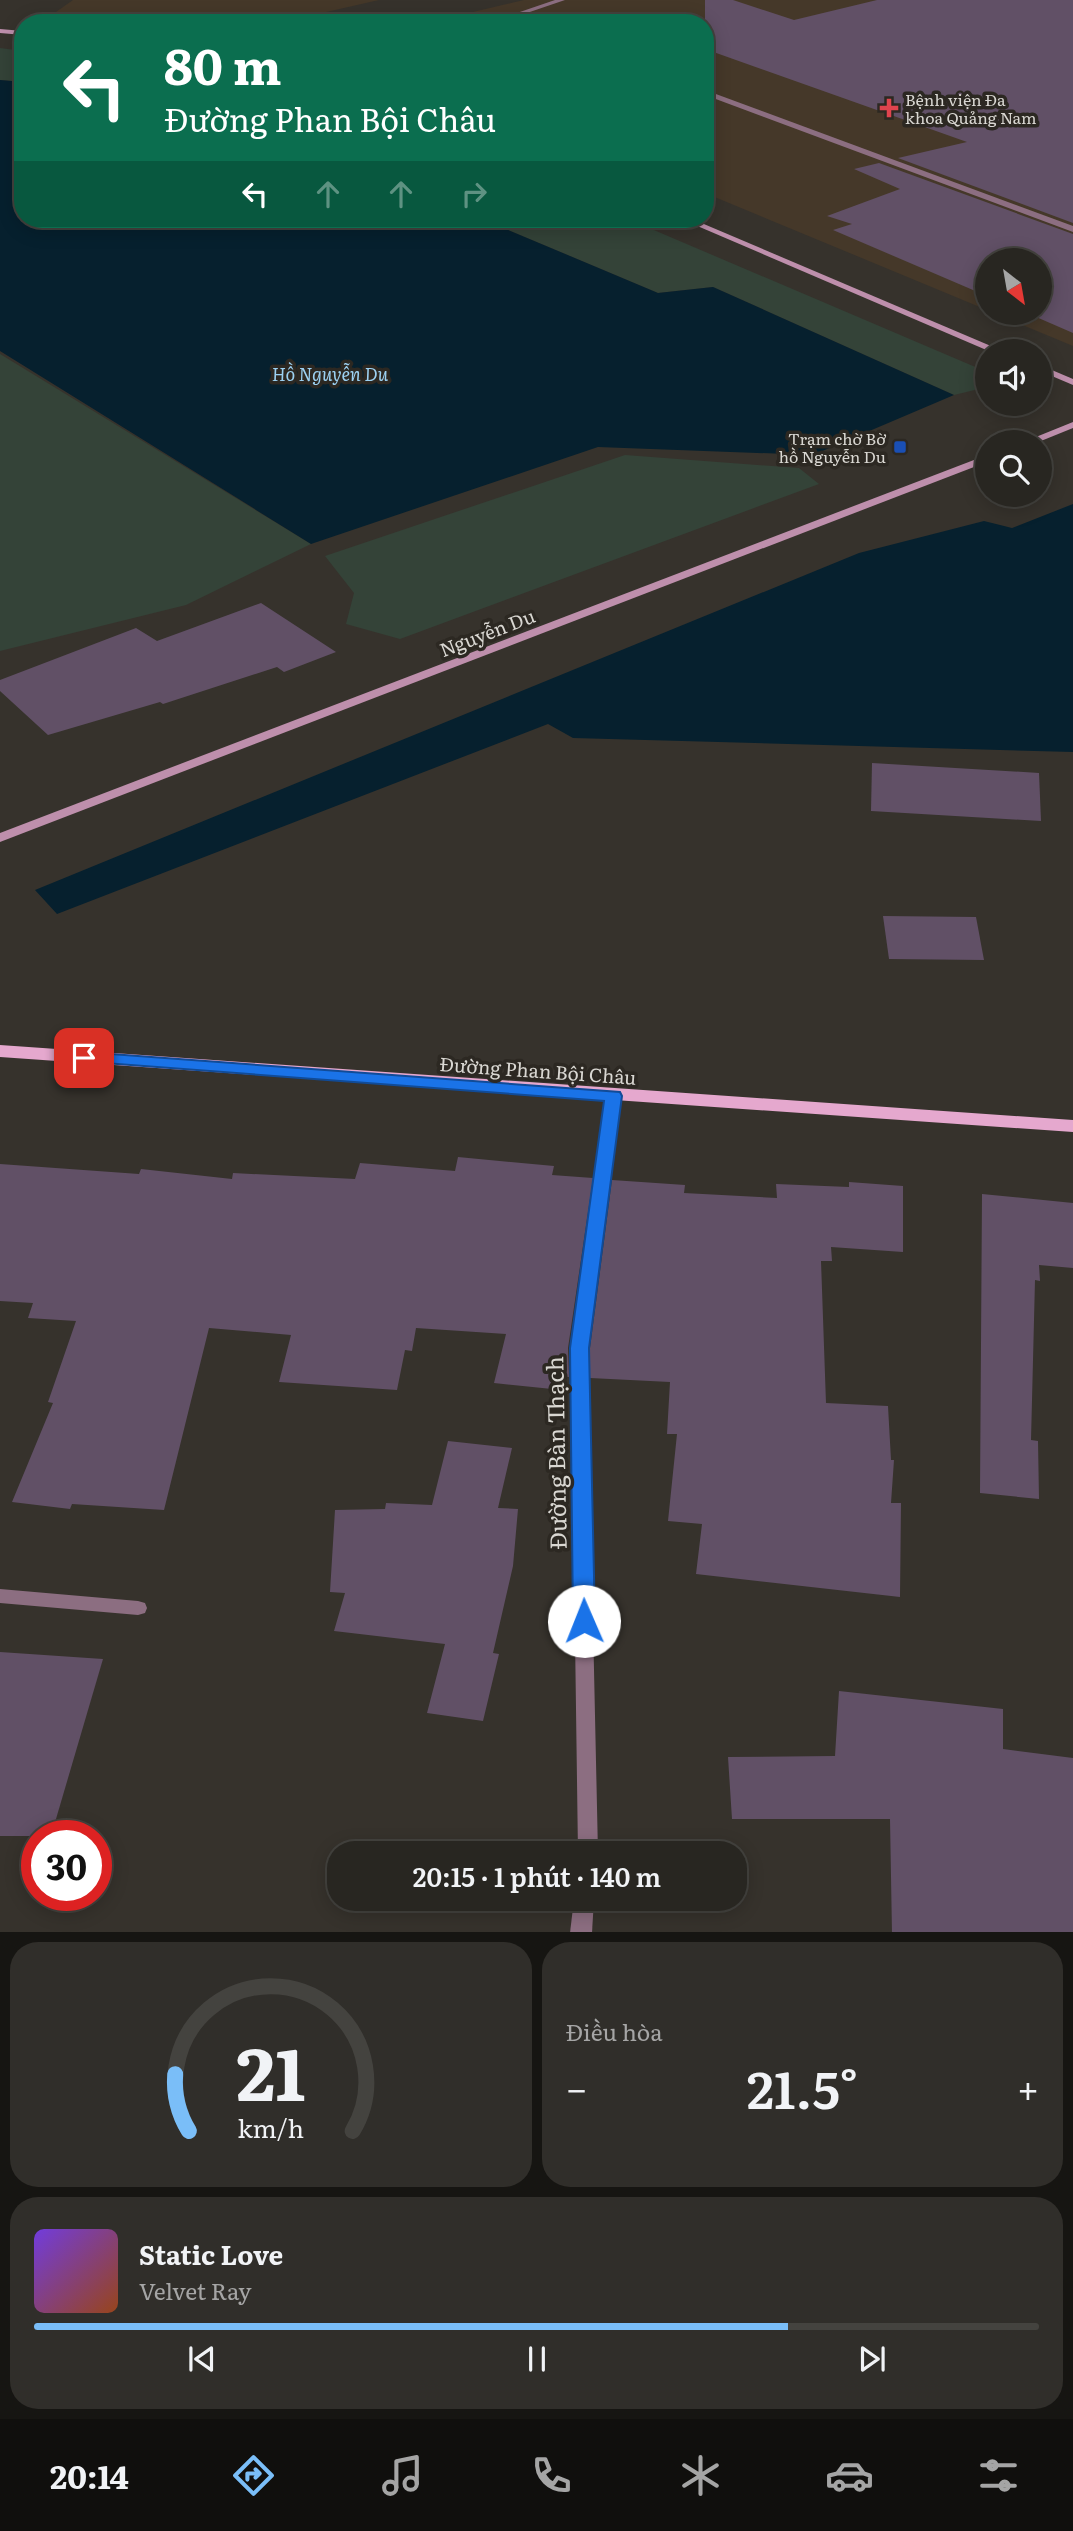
<!DOCTYPE html>
<html lang="vi">
<head>
<meta charset="utf-8">
<style>
  :root { --surface:#282621; --page:#302e2a; --text:#f1f3f6; --muted:#a5a5a5; --line:#44433f; --accent:#7abef8 }
  body { margin:0; font-family:Literata,serif; background:var(--page); color:var(--text); height:100vh; display:flex; flex-direction:column; font-size:26px; white-space:nowrap }
  * { box-sizing:border-box; margin:0 }
  p { font-size:23px; color:var(--muted) }
  .icon { flex:none; width:38px; height:38px; fill:none; stroke:currentColor; stroke-width:2; stroke-linecap:round; stroke-linejoin:round }
  .map { position:relative; height:1932px; overflow:hidden }
  .sheet { display:flex; flex-direction:column; gap:10px; padding:10px; background:#161512; flex:1 }
  .sheet>* { flex:none }
  .banner { position:absolute; left:14px; top:14px; width:700px; height:214px; border-radius:28px; box-shadow:0 4px 18px #0003,0 0 0 2px var(--line); background:#0b6e4f; color:#fff; overflow:hidden }
  .needle { width:46px; rotate:149deg }
  .buttons { position:absolute; left:975px; top:248px; display:grid; gap:14px }
  .buttons a { display:grid; place-items:center; width:77px; height:77px; border-radius:50%; background:var(--surface); box-shadow:0 4px 18px #0003,0 0 0 2px var(--line); font-size:35px }
  .speed { position:absolute; left:21px; top:1820px; display:flex; gap:14px; font-size:35px; font-weight:700; text-align:center }
  .speed>* { display:grid; place-content:center; width:91px; height:91px; border-radius:50%; background:var(--surface); box-shadow:0 4px 18px #0003,0 0 0 2px var(--line); line-height:1 }
  .speed .limit { border:10px solid #d22; background:#fff; color:#111 }
  .pin { position:absolute; display:grid; place-items:center; width:60px; height:60px; color:#fff; margin:-30px; border-radius:14px; box-shadow:0 4px 10px #0006 }
  .me { position:absolute; width:77px; margin:-38px; rotate:359deg; stroke-linejoin:round; filter:drop-shadow(0 0 5px #0008) }
  .turn { display:flex; align-items:center; gap:24px; height:147px; padding:0 35px; font-size:32px }
  .turn .icon { width:91px; height:91px; stroke-width:2.5 }
  .turn b { display:block; font-size:49px; line-height:60px }
  .lanes { display:flex; align-items:center; height:66px; padding:0 35px; background:#0003; justify-content:center; gap:35px; direction:ltr }
  .lanes .off { opacity:.35 }
  .big { font-size:52px; font-weight:600; line-height:1.1 }
  .sheet .tile { flex:1; display:flex; flex-direction:column; justify-content:center; gap:10px; min-width:0; padding:0 24px; border-radius:28px; background:var(--page) }
  .sheet .dial { align-items:center; gap:0 }
  .dial svg { height:182px; overflow:visible; fill:none; stroke:var(--line); stroke-width:7; stroke-linecap:round; text-anchor:middle }
  .dial text { fill:var(--text); stroke:none }
  .song { display:flex; align-items:center; gap:21px }
  .cover { width:84px; height:84px; border-radius:10px; background:linear-gradient(135deg,hsl(260 70% 55%),hsl(20 70% 35%)) }
  .played { height:7px; border-radius:4px; background:linear-gradient(90deg,var(--accent) 75%,var(--line) 75%) }
  .keys { display:flex; justify-content:space-around; direction:ltr }
  .heat { display:flex; justify-content:space-between; align-items:center; font-size:38px; direction:ltr }
  .sheet .tiles { flex:1; display:grid; gap:10px; grid-template-columns:1fr 1fr }
  .tile:last-child { grid-column:span 2 }
  .trip { position:absolute; left:327px; top:1841px; width:420px; height:70px; border-radius:28px; background:var(--surface); box-shadow:0 4px 18px #0003,0 0 0 2px var(--line); font-weight:600; line-height:70px; text-align:center }
  .tab-bar { display:flex; height:112px; justify-content:space-around; align-items:center; background:#100f0d; color:var(--muted) }
  .tab-bar .icon { width:49px; height:49px }
  .tab-bar .current { color:var(--accent) }
  .tab-bar b { font-size:32px; color:var(--text) }
  .map>svg:first-child { display:block }
  .medical { fill:#453829 }
  .green { fill:#344338 }
  .water { fill:#06202e }
  .building { fill:#615066 }
  .lines { fill:none; stroke-linecap:round; stroke-linejoin:round }
  .lane { fill:#8c6e81; fill-rule:evenodd }
  .street { fill:#8c6e81; fill-rule:evenodd }
  .secondary { fill:#be8fac; fill-rule:evenodd }
  .primary { fill:#e5a8ce; fill-rule:evenodd }
  .route { fill:#1a73e8; stroke:#114b97; stroke-width:2 }
  .health-dot { fill:#e0444e; stroke:#2c2822; stroke-width:2.5 }
  .transit-dot { fill:#1a4fb4; stroke:#2c2822; stroke-width:2.5 }
  .labels { text-anchor:middle; dominant-baseline:central; stroke-width:7; stroke-linejoin:round; paint-order:stroke }
  .far-poi-label { font-size:16px; fill:#d9d7d2; stroke:#2c2822; text-anchor:start }
  .far-water-label { font-size:18px; font-style:italic; fill:#9cd1f2; stroke:#2c2822 }
  .street-label { font-size:19px; fill:#d9d7d2; stroke:#2c2822 }
  .near-street-label { font-size:23px; fill:#d9d7d2; stroke:#2c2822 }
</style>
</head>
<body>
<div class="map">
<svg width="1073" height="1933" viewBox="0 0 1073 1933">
  <rect width="100%" height="100%" fill="#36322c"/>
  <g class="medical">
    <polygon points="73,0 379,0 278,23 92,23 46,19"/>
    <polygon points="524,0 1073,0 1073,346 994,313 1040,313 1040,261 987,261 987,310 705,193 705,23 426,23"/>
  </g>
  <g class="green">
    <polygon points="0,48 23,51 23,82 0,80"/>
    <polygon points="482,219 628,219 987,372 987,387 954,395 713,287 658,293"/>
    <polygon points="0,354 311,544 186,605 0,651"/>
    <polygon points="625,455 799,468 819,484 400,639 346,624 354,593 325,556"/>
  </g>
  <g class="water">
    <polygon points="0,80 23,82 23,219 482,219 658,293 713,287 954,395 813,455 598,447 311,544 0,351"/>
    <polygon points="1073,504 1073,752 573,738 548,724 57,914 35,890 859,553 984,521 1012,528"/>
  </g>
  <g class="building">
    <polygon points="705,0 733,0 794,20 877,0 1073,0 1073,223 898,158 967,142 705,49"/>
    <polygon points="879,163 1073,234 1073,333 1027,313 1040,313 1040,261 987,261 987,296 833,230 852,224 827,216 900,189 854,169"/>
    <polygon points="261,603 336,652 284,672 277,667 163,704 160,702 48,735 0,691 0,680 136,628 157,641"/>
    <polygon points="872,763 1039,773 1041,821 871,811"/>
    <polygon points="883,916 976,917 984,960 889,959"/>
    <polygon points="458,1157 554,1166 552,1175 593,1178 568,1348 569,1377 555,1376 552,1389 494,1383 506,1334 416,1328 412,1351 405,1350 397,1390 279,1382 291,1335 209,1328 164,1510 72,1504 70,1509 12,1502 53,1403 48,1402 76,1321 28,1318 33,1303 0,1301 0,1164 139,1174 141,1169 232,1179 233,1173 355,1179 360,1163 455,1171"/>
    <polygon points="612,1180 685,1185 684,1193 777,1198 776,1184 849,1187 849,1182 903,1186 903,1252 831,1247 832,1261 821,1261 826,1403 888,1406 891,1460 894,1460 891,1503 901,1503 900,1597 696,1574 702,1524 668,1521 677,1434 667,1434 670,1382 590,1378 590,1348"/>
    <polygon points="982,1194 1073,1203 1073,1268 1039,1265 1040,1281 1035,1280 1031,1440 1038,1441 1039,1499 980,1493"/>
    <polygon points="448,1441 512,1448 498,1508 518,1509 513,1566 493,1653 499,1654 483,1721 427,1713 445,1644 334,1631 345,1593 330,1592 335,1510 385,1509 386,1503 432,1505"/>
    <polygon points="0,1652 103,1659 51,1836 0,1836"/>
    <polygon points="839,1691 1003,1709 1003,1749 1073,1758 1073,1933 892,1933 890,1819 732,1819 728,1757 835,1756"/>
  </g>
  <g class="lines">
    <g class="lane">
      <polygon points="555,0 565,0 521,15 525,23 518,23 514,14"/>
      <polygon points="705,90 1073,226 1073,232 705,95"/>
    </g>
    <g class="street">
      <polygon points="614,1091 621,1096 587,1348 598,1853 578,1853 571,1348 607,1096"/>
      <polygon points="0,1589 138,1601 145,1603 147,1608 145,1613 138,1615 0,1603"/>
      <polygon points="574,1899 594,1899 592,1933 570,1933"/>
    </g>
    <g class="secondary">
      <polygon points="0,29 23,31 23,35 0,33"/>
      <polygon points="681,219 692,219 1005,352 991,352"/>
      <polygon points="1040,365 1073,379 1073,385 1040,371"/>
      <polygon points="1073,422 1073,428 1036,443 1021,443"/>
      <polygon points="987,455 987,462 0,842 0,833"/>
    </g>
    <polygon class="primary" points="0,1045 1073,1120 1073,1132 0,1057"/>
  </g>
  <polygon class="route" points="84,1052 620,1092 622,1096 589,1348 595,1621 592,1627 584,1629 577,1627 573,1621 570,1348 604,1101 78,1061 75,1058"/>
  <path class="health-dot" d="M885.5 97.5h7v7h7v7h-7v7h-7v-7h-7v-7h7z"/>
  <rect class="transit-dot" x="893" y="440" width="14" height="14" rx="3.5"/>
  <g class="labels">
    <g class="far-poi-label">
      <text x="905" y="99">Bệnh viện Đa<tspan x="905" dy="18">khoa Quảng Nam</tspan></text>
      <text x="886" y="438" text-anchor="end">Trạm chờ Bờ<tspan x="886" dy="18">hồ Nguyễn Du</tspan></text>
    </g>
    <g class="far-water-label">
      <text x="330" y="373">Hồ Nguyễn Du</text>
    </g>
    <g class="street-label">
      <text transform="translate(487 632) rotate(-21)">Nguyễn Du</text>
      <text transform="translate(538 1070) rotate(4)">Đường Phan Bội Châu</text>
    </g>
    <g class="near-street-label">
      <text transform="translate(555 1453) rotate(-91)">Đường Bàn Thạch</text>
    </g>
  </g>
</svg>
<div class="buttons">
<a><svg class="needle" viewBox="-14 -14 28 28"><path d="M0-13l5 13h-10z" fill="#e53935"/><path d="M0 13l5-13h-10z" fill="#a5a5a5"/></svg></a>
<a><svg class="icon" aria-label="sound" viewBox="0 0 24 24"><path d="M4 9h4l5-4v14l-5-4H4zM17 9q2 3 0 6"/></svg></a>
<a><svg class="icon" aria-label="search" viewBox="0 0 24 24"><circle cx="10" cy="10" r="6"/><path d="M15 15l6 6"/></svg></a>
</div>
<div class="speed"><div class="limit">30</div></div>
<div class="pin" style="left:84px;top:1058px;background:#d93025"><svg class="icon" aria-label="arrive" viewBox="0 0 24 24"><path d="M6 21V4h12l-3 4 3 4H6"/></svg></div>
<svg class="me" style="left:584px;top:1621px" viewBox="-20 -20 40 40"><circle r="19" fill="#fff"/><path d="M0-13L10 11 0 6-10 11z" fill="#1a73e8"/></svg>
<div class="trip">20:15 · 1 phút · 140 m</div>
<div class="banner">
<div class="turn"><svg class="icon" aria-label="left" viewBox="0 0 24 24"><path d="M17 20v-9H6M10 6l-5 5 5 5"/></svg><div><b>80 m</b>Đường Phan Bội Châu</div></div>
<div class="lanes"><svg class="icon" aria-label="left" viewBox="0 0 24 24"><path d="M17 20v-9H6M10 6l-5 5 5 5"/></svg><svg class="icon off" aria-label="ahead" viewBox="0 0 24 24"><path d="M12 20V5M6 11l6-6 6 6"/></svg><svg class="icon off" aria-label="ahead" viewBox="0 0 24 24"><path d="M12 20V5M6 11l6-6 6 6"/></svg><svg class="icon off" aria-label="right" viewBox="0 0 24 24"><path d="M7 20v-9h11M14 6l5 5-5 5"/></svg></div>
</div>
</div>
<section class="sheet">
<div class="tiles">
<div class="tile dial"><svg viewBox="0 0 100 80">
<path d="M14 69A42 42 0 1 1 86 69"/>
<path d="M14 69A42 42 0 0 1 8 44" stroke="#7abef8"/>
<text x="50" y="56" font-size="32" font-weight="700">21</text>
<text x="50" y="72" font-size="11">km/h</text>
</svg></div>
<div class="tile"><p>Điều hòa</p>
<div class="heat"><a>−</a><b class="big">21.5°</b><a>+</a></div>
</div>
<div class="tile">
<div class="song"><i class="cover"></i><div><b>Static Love</b><p>Velvet Ray</p></div></div>
<div class="played"></div>
<div class="keys"><svg class="icon" aria-label="previous" viewBox="0 0 24 24"><path d="M18 5L8 12l10 7zM5 5v14"/></svg><svg class="icon" aria-label="pause" viewBox="0 0 24 24"><path d="M8 5v14M16 5v14"/></svg><svg class="icon" aria-label="next" viewBox="0 0 24 24"><path d="M6 5l10 7-10 7zM19 5v14"/></svg></div>
</div>
</div>
</section>
<nav class="tab-bar">
<b>20:14</b>
<svg class="icon current" aria-label="directions" viewBox="0 0 24 24"><path d="M12 3l9 9-9 9-9-9zM9 14v-3h6M13 9l2 2-2 2"/></svg>
<svg class="icon" aria-label="music" viewBox="0 0 24 24"><path d="M9 18V5l10-2v13"/><circle cx="6" cy="18" r="3"/><circle cx="16" cy="16" r="3"/></svg>
<svg class="icon" aria-label="phone" viewBox="0 0 24 24"><path d="M5 4h4l2 5-3 2q2 4 5 5l2-3 5 2v4C11 20 4 13 5 4z"/></svg>
<svg class="icon" aria-label="climate" viewBox="0 0 24 24"><path d="M12 3v18M4 7l16 10M4 17L20 7"/></svg>
<svg class="icon" aria-label="car" viewBox="0 0 24 24"><path d="M5 17H2v-5l4-1 3-4h7l3 4 3 1v5h-3M9 17h6M6 11h13"/><circle cx="7" cy="17" r="2"/><circle cx="17" cy="17" r="2"/></svg>
<svg class="icon" aria-label="filters" viewBox="0 0 24 24"><path d="M4 7h16M4 17h16"/><circle cx="9" cy="7" r="2"/><circle cx="15" cy="17" r="2"/></svg>
</nav>
</body>
</html>
